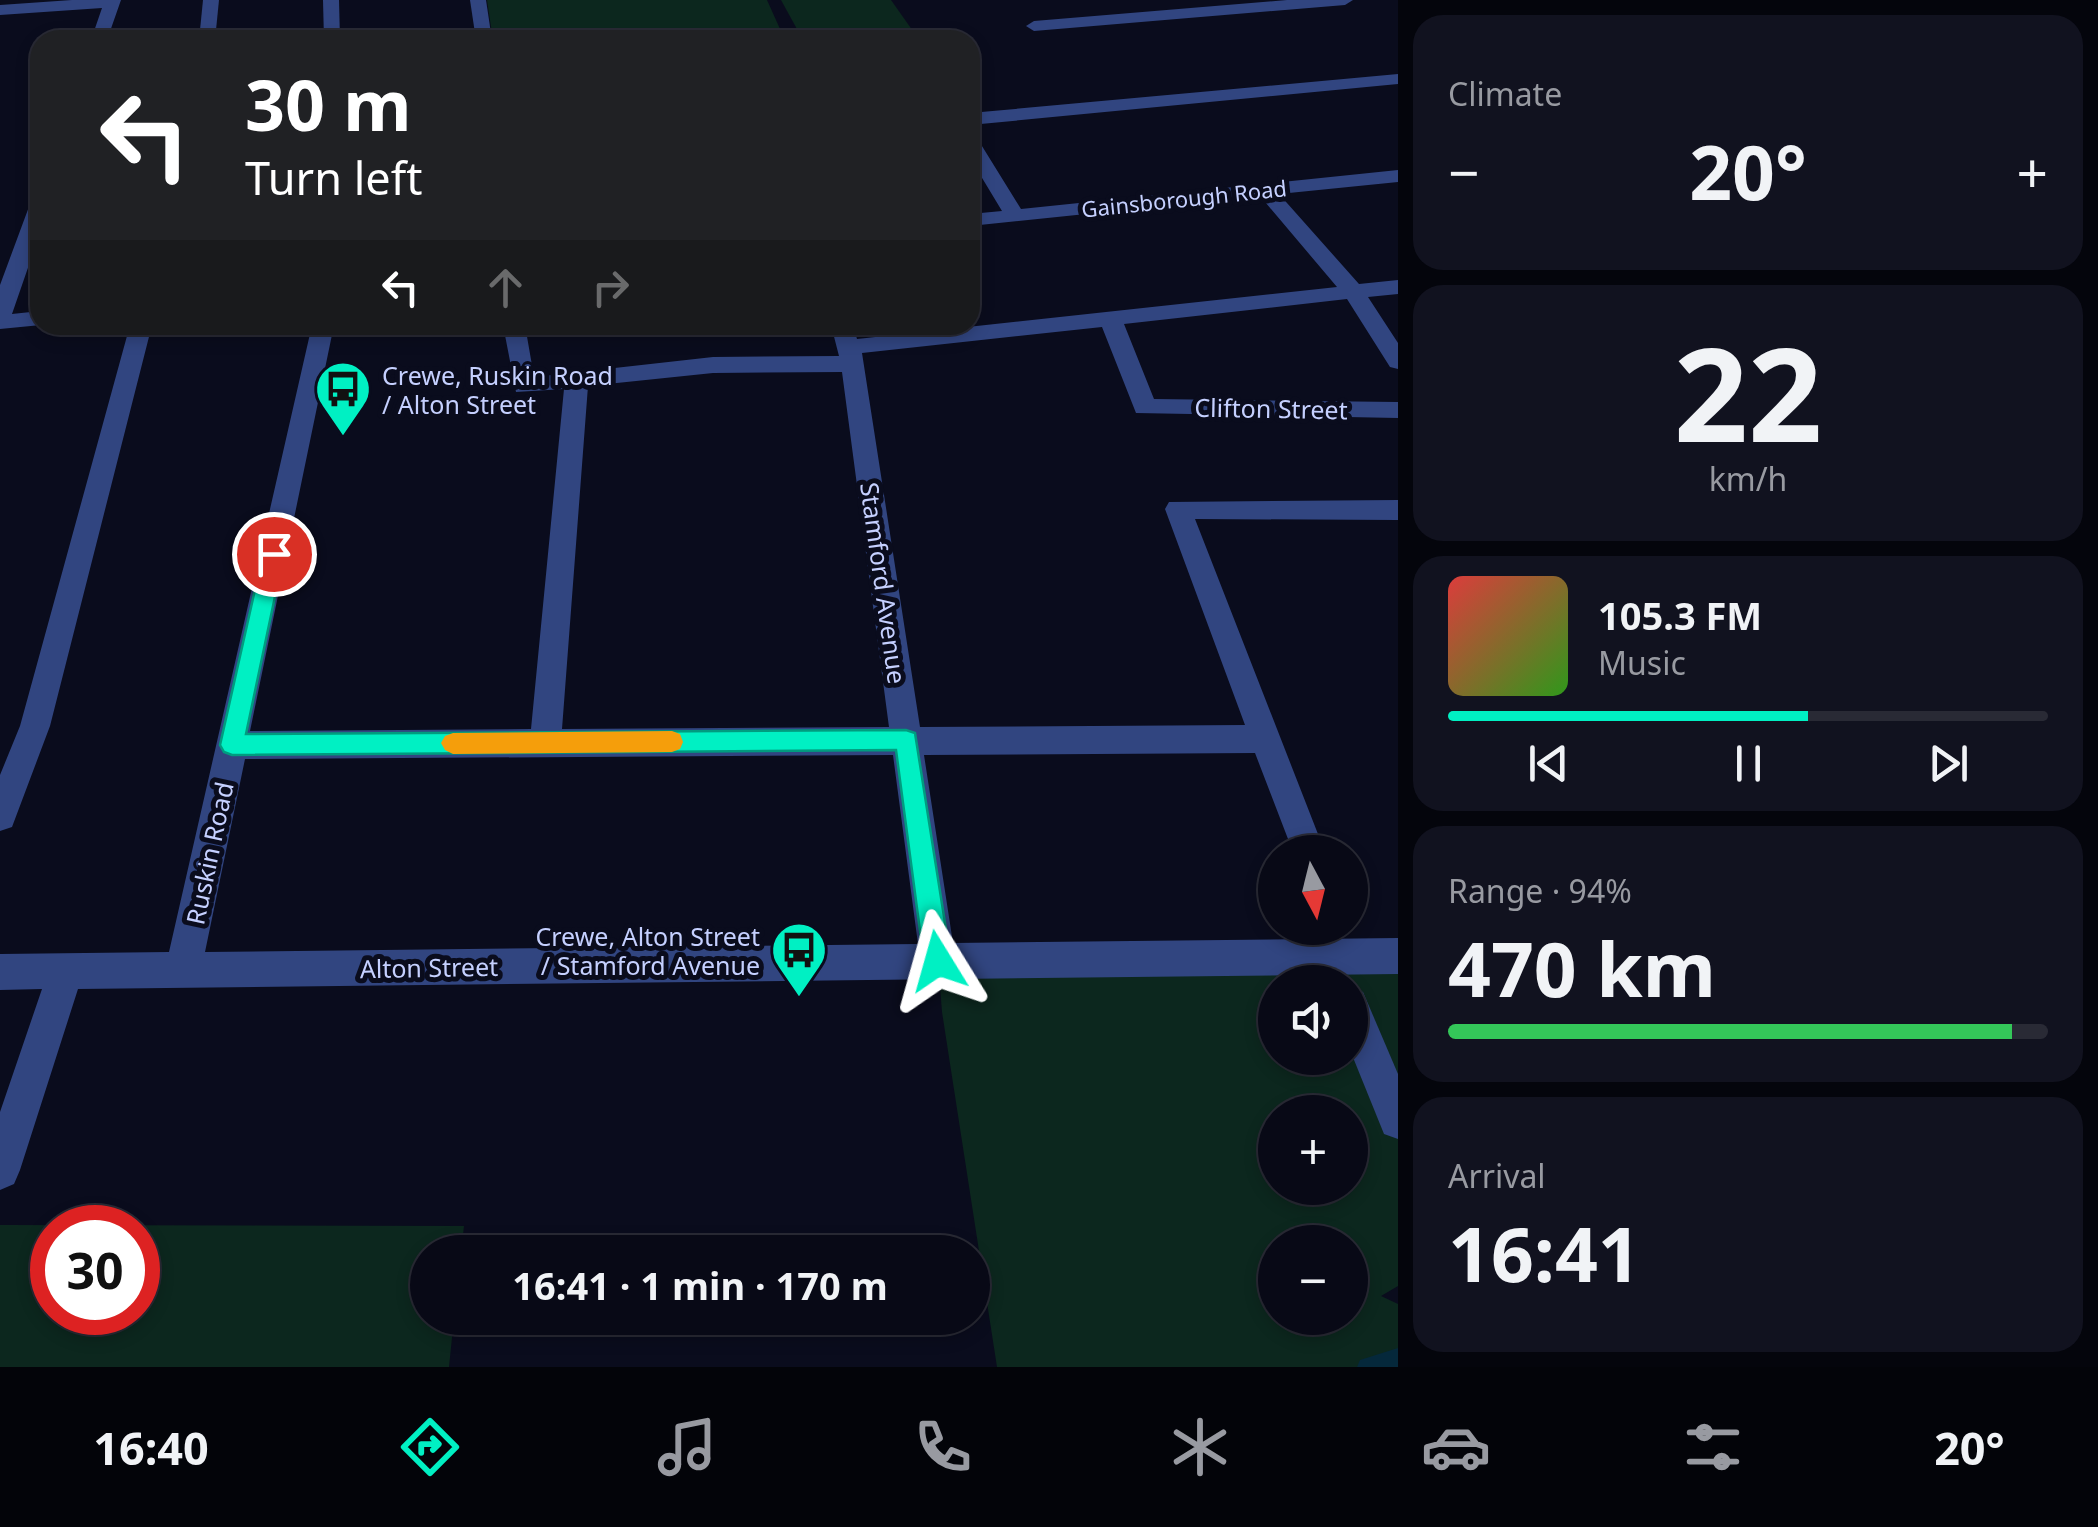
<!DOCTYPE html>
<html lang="en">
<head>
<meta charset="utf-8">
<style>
  :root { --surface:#080916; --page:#11121f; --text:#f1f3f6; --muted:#989aa1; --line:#292a35; --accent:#00f0c3 }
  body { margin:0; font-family:"Noto Sans",sans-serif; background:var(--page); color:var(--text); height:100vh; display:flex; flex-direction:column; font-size:38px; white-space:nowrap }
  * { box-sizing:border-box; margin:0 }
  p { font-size:32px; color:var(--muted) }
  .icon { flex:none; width:55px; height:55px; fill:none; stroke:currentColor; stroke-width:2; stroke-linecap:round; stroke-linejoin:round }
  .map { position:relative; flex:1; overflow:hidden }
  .drawer { display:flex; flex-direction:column; gap:15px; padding:15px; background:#04050c; width:700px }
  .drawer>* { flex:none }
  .top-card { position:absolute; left:30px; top:30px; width:950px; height:305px; border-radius:30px; box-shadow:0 5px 15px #0003,0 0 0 2px var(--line); background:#202124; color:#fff; overflow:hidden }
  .needle { width:65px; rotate:173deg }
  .buttons { position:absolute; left:1258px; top:835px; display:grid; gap:20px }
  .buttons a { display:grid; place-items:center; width:110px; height:110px; border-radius:50%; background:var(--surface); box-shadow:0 5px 15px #0003,0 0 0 2px var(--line); font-size:50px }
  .speed { position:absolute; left:30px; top:1205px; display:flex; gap:20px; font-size:50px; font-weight:700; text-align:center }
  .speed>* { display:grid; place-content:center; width:130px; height:130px; border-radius:50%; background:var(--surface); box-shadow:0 5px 15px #0003,0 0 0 2px var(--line); line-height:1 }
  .speed .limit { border:15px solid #d22; background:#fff; color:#111 }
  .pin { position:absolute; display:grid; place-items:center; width:85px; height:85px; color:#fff; margin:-42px; border:5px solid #fff; border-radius:50%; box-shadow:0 2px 10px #0007 }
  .me { position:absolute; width:110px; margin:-55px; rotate:352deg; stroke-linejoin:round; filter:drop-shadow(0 0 8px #0008) }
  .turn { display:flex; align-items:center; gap:35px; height:210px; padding:0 50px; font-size:45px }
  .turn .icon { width:130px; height:130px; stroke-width:2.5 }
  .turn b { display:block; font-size:70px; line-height:85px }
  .lanes { display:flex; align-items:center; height:95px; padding:0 50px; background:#0003; justify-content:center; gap:50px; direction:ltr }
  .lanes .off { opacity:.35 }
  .big { font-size:75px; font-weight:700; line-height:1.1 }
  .drawer .widget { flex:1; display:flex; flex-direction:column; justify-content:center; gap:15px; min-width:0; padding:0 35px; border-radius:30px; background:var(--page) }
  .drawer .dial { align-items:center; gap:0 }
  .dial b { font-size:130px; line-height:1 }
  .song { display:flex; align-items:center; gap:30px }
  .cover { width:120px; height:120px; border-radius:15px; background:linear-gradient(135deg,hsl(0 70% 55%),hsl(110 70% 35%)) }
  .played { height:10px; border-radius:5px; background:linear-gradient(90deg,var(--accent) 60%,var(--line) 60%) }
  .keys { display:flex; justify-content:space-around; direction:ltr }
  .heat { display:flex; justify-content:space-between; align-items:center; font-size:55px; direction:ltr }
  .charge { height:15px; border-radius:8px; background:linear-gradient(90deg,#34c759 94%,var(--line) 0) }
  .trip { position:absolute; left:410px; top:1235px; width:580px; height:100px; border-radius:50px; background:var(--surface); box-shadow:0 5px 15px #0003,0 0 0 2px var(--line); font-weight:700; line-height:100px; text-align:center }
  .tab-bar { display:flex; height:160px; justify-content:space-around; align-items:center; background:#030409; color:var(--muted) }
  .tab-bar .icon { width:70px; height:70px }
  .tab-bar .selected { color:var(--accent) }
  .tab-bar b { font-size:45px; color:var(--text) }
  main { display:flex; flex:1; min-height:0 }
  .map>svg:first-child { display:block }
  .green { fill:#0c271e; fill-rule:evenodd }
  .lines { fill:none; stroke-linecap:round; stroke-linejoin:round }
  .stream { fill:#05283b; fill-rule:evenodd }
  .minor { fill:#314580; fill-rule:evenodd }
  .route { fill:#00f0c3; stroke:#009c7f; stroke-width:2.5 }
  .slow { fill:#f59e0b }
  .labels { text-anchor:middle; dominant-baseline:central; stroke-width:10; stroke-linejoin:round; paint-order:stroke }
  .far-street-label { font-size:22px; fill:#c5d0ff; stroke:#0a0c1d }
  .poi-label { font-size:25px; fill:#c5d0ff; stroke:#0a0c1d; text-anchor:start }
  .street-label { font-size:25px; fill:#c5d0ff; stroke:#0a0c1d }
</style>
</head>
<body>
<main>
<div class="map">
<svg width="1398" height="1367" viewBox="0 0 1398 1367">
  <rect width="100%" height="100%" fill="#0a0c1d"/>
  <g class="green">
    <polygon points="487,0 767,0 785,40 493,40"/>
    <polygon points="781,0 891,0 915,34 803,40"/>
    <path d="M1398,957V1286L1381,1296L1398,1304V1367H997L942,1012L938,961ZM1275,982H1350V1058H1275ZM1275,1112H1350V1188H1275ZM1275,1242H1350V1318H1275Z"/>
    <path d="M0,1225L464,1226L461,1252H428V1318H454L449,1367H0ZM52,1228H138V1312H52Z"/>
  </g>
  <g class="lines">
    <polygon class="stream" points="1398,1348 1398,1367 1357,1367 1360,1360"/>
    <g class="minor">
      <polygon points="72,0 121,0 107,40 91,40 102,8 0,15 0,5"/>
      <polygon points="203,0 219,0 215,40 199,40"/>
      <polygon points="323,0 339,0 340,40 324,40"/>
      <polygon points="470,0 486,0 492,40 476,40"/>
      <polygon points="1287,0 1353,0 1345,5 1034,31 1026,26 1034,21"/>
      <polygon points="1398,74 1398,84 970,125 970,113"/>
      <path d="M970,136L977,138L1021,209L1398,170V182L1279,194L1359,284L1398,280V294L1368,297L1398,343V369L1390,367L1347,299L1124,324L1154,399L1398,402V418L1136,413L1102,327L862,353L920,727L1245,725L1165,509L1169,502L1398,500V520L1195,519L1325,852H1293L1255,753L924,755L953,943L1398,938V974L78,989L20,1170L14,1184L0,1190V1112L42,989L0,990V954L169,952L312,325H334L250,731L531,729L564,389L516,392L503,325H525L534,377L713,357L839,356L831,325H853L857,339L1337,287L1260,196L970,226V214L1002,211L970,158ZM842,372L889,727L562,729L588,386L713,373ZM893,755L918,944L205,952L245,759Z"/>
      <polygon points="40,198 40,233 12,314 40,311 41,325 0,329 0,285 30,204"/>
      <polygon points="130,325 152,325 50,726 12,827 0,831 0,775 20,726"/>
      <polygon points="1350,987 1363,992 1398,1074 1398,1139 1384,1134 1350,1050"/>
    </g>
  </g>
  <polygon class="route" points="274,546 284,554 246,734 906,730 915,733 951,961 947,971 938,975 928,971 924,961 896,750 232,755 224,752 220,745 263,554"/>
  <polygon class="slow" points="672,731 680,734 683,742 680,749 672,752 453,754 445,750 441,743 445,736 453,733"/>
  <defs>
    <g id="bus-pin" transform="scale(2.875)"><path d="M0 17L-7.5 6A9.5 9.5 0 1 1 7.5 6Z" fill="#00f0c3" stroke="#0a0c1d"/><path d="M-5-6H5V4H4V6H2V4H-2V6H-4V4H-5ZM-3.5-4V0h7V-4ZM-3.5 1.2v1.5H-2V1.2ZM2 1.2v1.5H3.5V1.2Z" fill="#111"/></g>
  </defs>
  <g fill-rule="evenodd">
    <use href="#bus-pin" x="343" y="389"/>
    <use href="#bus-pin" x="799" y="950"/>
  </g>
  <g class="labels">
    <g class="far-street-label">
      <text transform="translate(1184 198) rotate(-6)">Gainsborough Road</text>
    </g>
    <g class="poi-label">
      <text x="382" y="375">Crewe, Ruskin Road<tspan x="382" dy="29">/ Alton Street</tspan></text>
      <text x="760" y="936" text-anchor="end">Crewe, Alton Street<tspan x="760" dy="29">/ Stamford Avenue</tspan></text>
    </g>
    <g class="street-label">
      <text transform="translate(1271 408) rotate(1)">Clifton Street</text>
      <text transform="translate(884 583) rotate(82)">Stamford Avenue</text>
      <text transform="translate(209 853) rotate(-78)">Ruskin Road</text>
      <text transform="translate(429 967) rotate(-1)">Alton Street</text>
    </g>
  </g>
</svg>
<div class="buttons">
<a><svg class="needle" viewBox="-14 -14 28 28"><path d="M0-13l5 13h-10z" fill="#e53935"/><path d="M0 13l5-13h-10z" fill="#989aa1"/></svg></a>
<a><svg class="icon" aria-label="sound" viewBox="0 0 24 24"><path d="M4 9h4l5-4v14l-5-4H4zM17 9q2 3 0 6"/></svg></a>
<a>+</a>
<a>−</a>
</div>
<div class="speed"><div class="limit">30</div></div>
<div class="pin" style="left:274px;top:554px;background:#d93025"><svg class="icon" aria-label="arrive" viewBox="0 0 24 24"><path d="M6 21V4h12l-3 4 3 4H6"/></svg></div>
<svg class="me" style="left:938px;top:961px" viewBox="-20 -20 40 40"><path d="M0-17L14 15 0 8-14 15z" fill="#00f0c3" stroke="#fff" stroke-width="4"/></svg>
<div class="trip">16:41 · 1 min · 170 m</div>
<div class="top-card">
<div class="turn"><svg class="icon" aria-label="left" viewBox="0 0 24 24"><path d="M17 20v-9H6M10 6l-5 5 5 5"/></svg><div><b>30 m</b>Turn left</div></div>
<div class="lanes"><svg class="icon" aria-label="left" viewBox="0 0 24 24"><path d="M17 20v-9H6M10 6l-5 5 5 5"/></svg><svg class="icon off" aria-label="ahead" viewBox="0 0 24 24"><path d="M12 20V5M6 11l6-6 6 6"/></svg><svg class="icon off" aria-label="right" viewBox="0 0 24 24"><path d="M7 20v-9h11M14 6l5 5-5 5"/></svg></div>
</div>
</div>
<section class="drawer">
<div class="widget"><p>Climate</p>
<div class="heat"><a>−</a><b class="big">20°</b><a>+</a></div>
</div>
<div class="widget dial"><b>22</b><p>km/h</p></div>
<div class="widget">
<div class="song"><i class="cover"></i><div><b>105.3 FM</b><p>Music</p></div></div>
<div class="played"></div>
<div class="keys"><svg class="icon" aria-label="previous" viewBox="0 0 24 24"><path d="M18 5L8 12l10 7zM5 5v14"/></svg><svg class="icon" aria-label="pause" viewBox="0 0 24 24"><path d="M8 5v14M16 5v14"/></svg><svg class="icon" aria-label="next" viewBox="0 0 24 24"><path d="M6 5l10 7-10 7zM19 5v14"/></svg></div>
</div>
<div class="widget"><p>Range · 94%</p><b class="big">470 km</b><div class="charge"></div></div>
<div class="widget"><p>Arrival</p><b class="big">16:41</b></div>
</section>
</main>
<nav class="tab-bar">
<b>16:40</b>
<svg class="icon selected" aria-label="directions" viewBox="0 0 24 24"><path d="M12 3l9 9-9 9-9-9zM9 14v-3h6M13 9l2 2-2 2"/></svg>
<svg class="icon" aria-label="music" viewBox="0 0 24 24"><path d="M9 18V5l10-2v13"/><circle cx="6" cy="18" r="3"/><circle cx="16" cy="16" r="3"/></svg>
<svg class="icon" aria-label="phone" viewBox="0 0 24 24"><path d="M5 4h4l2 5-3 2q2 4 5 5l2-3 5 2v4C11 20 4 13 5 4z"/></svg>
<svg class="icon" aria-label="climate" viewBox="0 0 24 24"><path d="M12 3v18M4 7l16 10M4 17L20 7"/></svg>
<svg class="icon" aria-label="car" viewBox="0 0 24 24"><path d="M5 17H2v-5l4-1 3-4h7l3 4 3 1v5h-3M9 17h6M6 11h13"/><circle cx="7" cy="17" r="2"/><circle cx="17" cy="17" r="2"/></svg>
<svg class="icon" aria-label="filters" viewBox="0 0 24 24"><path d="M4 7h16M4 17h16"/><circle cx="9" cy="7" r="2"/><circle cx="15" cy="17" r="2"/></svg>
<b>20°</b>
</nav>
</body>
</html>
